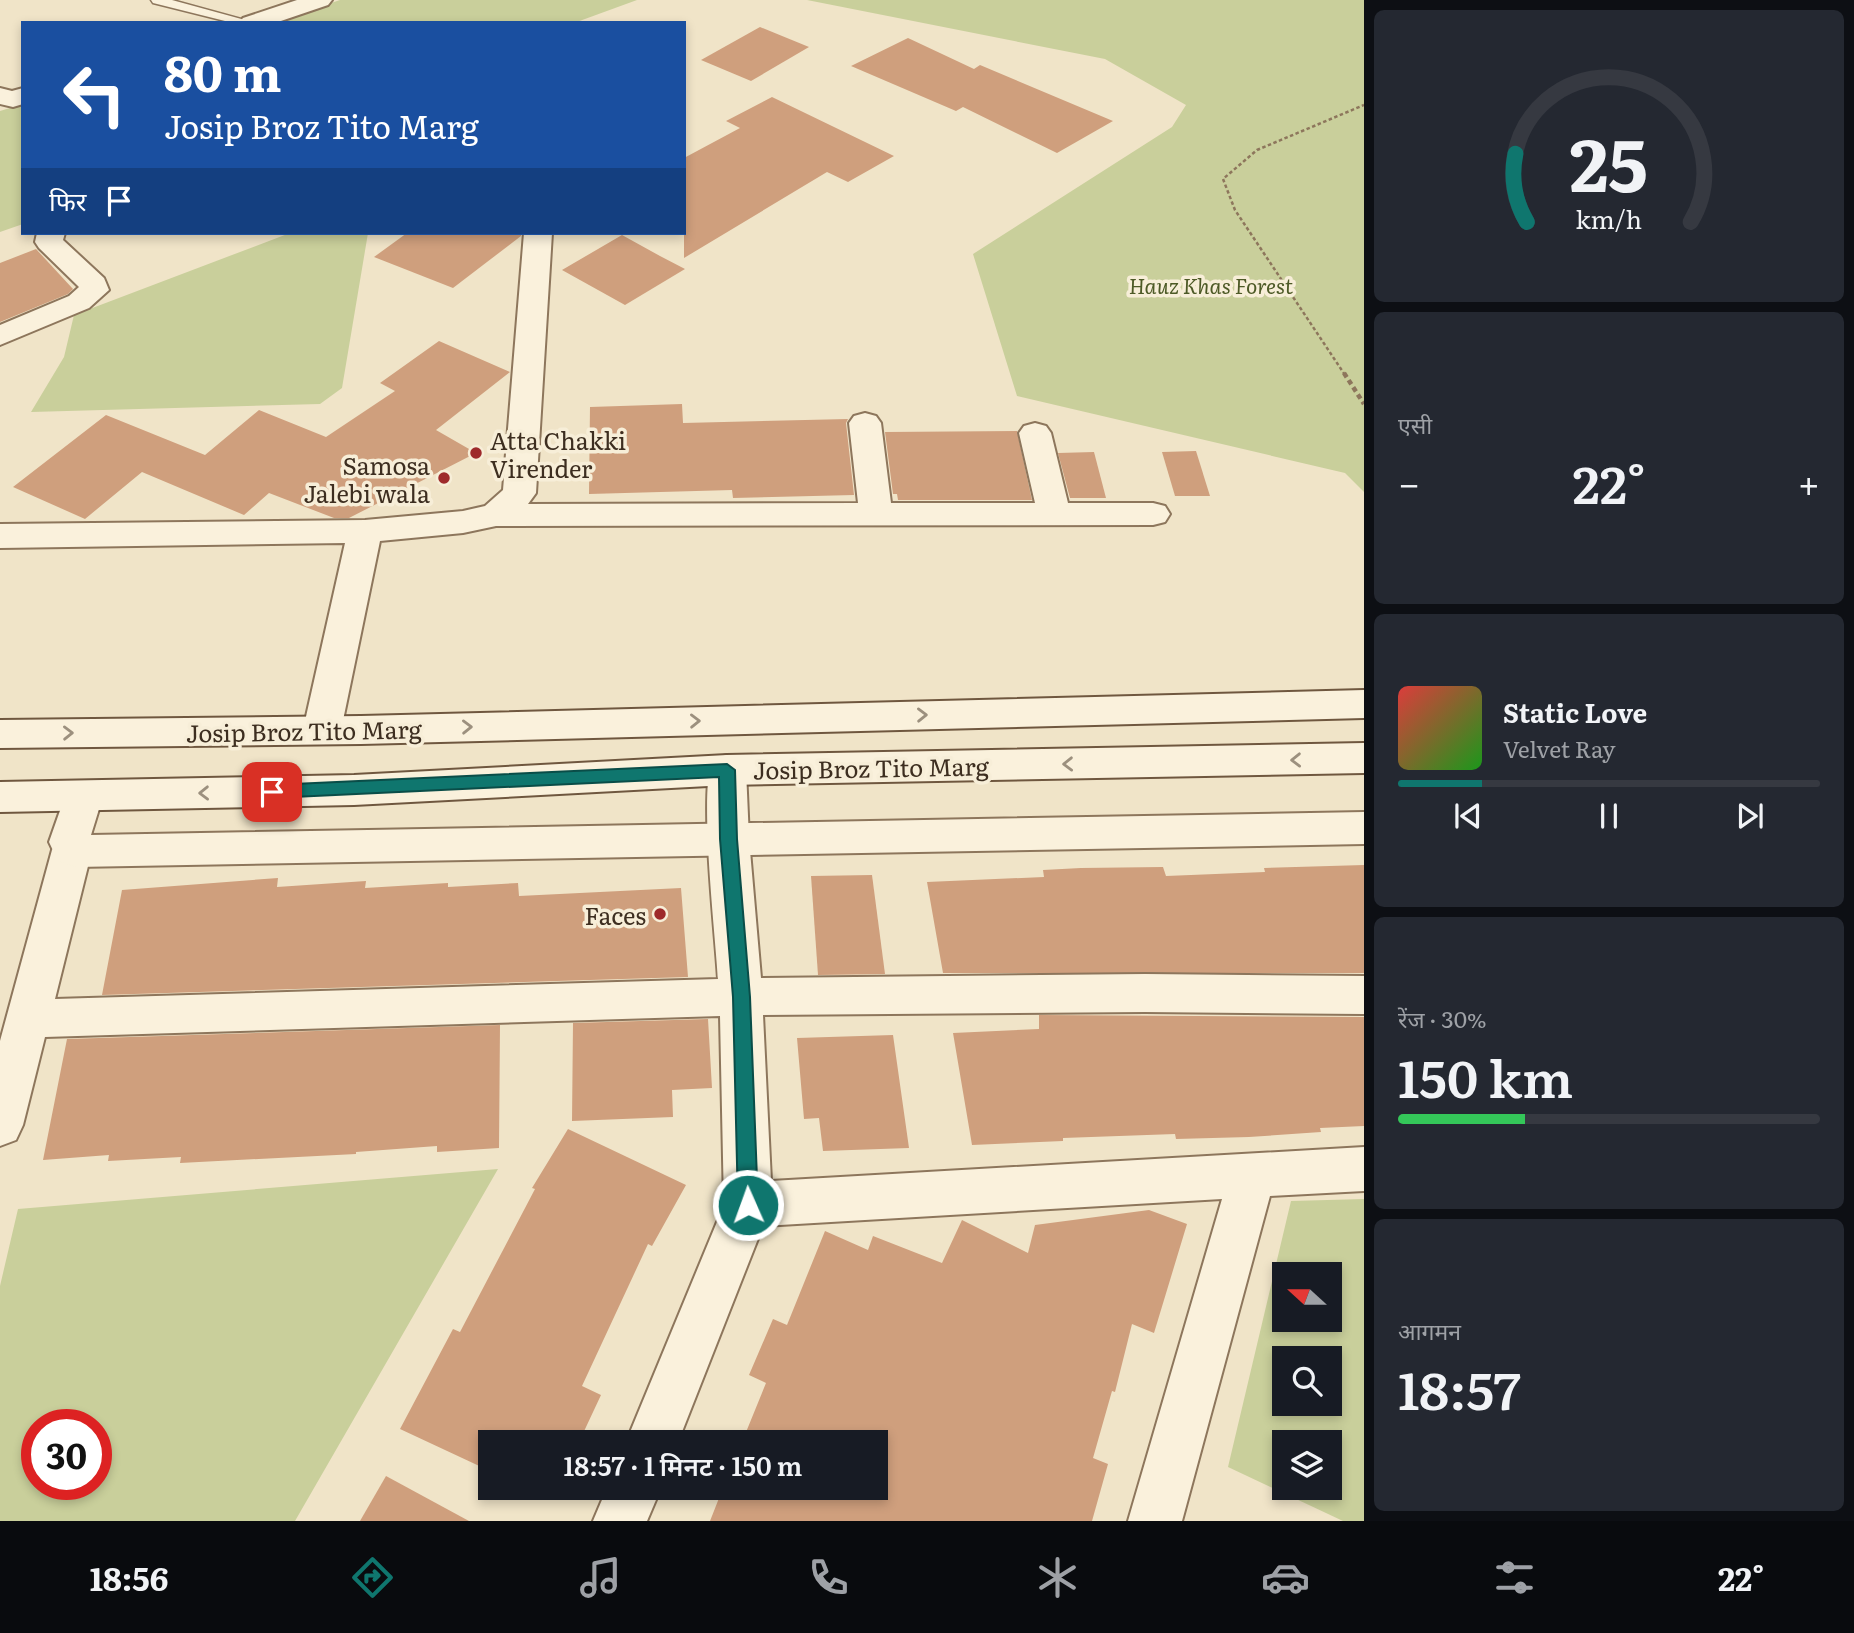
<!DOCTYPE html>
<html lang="hi">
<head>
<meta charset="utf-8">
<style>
  :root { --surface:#171b24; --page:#242831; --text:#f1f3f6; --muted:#9ea1a6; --line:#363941; --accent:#0f766e }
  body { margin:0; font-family:Literata,"Noto Sans Devanagari",serif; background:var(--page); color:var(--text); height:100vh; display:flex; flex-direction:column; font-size:26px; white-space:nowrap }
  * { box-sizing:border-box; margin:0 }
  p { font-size:23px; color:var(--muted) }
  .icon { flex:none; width:38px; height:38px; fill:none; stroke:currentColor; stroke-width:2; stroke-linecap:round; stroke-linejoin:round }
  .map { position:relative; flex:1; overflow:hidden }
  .details { display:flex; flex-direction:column; gap:10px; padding:10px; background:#0d0f14; width:490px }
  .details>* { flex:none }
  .hud { position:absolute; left:21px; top:21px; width:665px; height:214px; border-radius:0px; box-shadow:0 4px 10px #0003; background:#1a4fa0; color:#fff; overflow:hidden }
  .needle { width:46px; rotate:291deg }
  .controls { position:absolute; left:1272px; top:1262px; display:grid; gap:14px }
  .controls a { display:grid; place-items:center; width:70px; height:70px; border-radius:0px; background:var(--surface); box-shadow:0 4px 10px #0003; font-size:35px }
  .speed { position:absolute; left:21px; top:1409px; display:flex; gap:14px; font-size:35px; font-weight:700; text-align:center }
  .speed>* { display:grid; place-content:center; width:91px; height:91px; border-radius:50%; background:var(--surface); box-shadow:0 4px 10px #0003; line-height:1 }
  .speed .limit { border:10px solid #d22; background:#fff; color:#111 }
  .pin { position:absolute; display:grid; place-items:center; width:60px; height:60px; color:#fff; margin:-30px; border-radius:14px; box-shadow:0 4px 10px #0006 }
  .me { position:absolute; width:77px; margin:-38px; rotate:358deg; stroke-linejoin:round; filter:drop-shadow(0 0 5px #0008) }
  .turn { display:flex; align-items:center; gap:24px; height:147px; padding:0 28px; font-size:32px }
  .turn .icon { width:91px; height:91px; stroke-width:2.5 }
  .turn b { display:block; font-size:49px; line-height:60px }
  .then { display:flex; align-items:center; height:66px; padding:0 28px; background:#0003; gap:14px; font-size:26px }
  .big { font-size:52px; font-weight:600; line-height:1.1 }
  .details .card { flex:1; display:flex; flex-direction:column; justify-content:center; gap:10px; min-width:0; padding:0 24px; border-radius:10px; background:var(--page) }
  .details .dial { align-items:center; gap:0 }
  .dial svg { height:182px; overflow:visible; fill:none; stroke:var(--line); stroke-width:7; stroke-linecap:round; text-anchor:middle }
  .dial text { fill:var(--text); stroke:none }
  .song { display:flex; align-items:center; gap:21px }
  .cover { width:84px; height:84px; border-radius:10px; background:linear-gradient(135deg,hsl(0 70% 55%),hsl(120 70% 35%)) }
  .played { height:7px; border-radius:4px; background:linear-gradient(90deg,var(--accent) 20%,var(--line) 20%) }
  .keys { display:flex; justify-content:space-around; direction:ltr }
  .heat { display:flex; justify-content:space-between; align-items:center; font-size:38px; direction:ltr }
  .charge { height:10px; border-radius:5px; background:linear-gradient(90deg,#34c759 30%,var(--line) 0) }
  .trip { position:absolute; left:478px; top:1430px; width:410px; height:70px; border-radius:0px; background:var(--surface); box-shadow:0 4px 10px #0003; font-weight:600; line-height:70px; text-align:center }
  .dock { display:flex; height:112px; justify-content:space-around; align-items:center; background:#090b0e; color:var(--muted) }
  .dock .icon { width:49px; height:49px }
  .dock .on { color:var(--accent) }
  .dock b { font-size:32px; color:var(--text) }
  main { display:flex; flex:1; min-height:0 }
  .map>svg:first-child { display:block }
  .green { fill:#c9cf9b; fill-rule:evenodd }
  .building { fill:#cf9f7d }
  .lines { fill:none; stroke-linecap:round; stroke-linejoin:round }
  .service-casing { stroke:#8d765c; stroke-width:3 }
  .minor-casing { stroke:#8d765c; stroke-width:4 }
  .tertiary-casing { stroke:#8d765c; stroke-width:4 }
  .secondary-casing { stroke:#6f573f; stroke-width:4 }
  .path-far1 { stroke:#8d765c; stroke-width:2.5; stroke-dasharray:3.5 2.5; stroke-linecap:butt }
  .path { stroke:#8d765c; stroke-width:4.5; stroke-dasharray:5 3.5; stroke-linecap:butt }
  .service { fill:#faf1dc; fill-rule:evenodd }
  .minor { fill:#faf1dc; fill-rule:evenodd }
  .tertiary { fill:#faf1dc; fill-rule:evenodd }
  .secondary { fill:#faf1dc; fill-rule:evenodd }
  .oneway { stroke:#9c907e }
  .route { fill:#0f766e; stroke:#0a4d48; stroke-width:2 }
  .poi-dot { fill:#9e2a2b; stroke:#f7eed8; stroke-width:2.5 }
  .labels { text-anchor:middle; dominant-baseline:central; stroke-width:7; stroke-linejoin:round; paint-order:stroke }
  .far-park-label { font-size:21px; font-style:italic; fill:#4d5a26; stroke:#f7eed8 }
  .poi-label { font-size:24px; fill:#3d2e20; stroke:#f7eed8; text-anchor:end }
  .street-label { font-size:24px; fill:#3d2e20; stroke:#f7eed8 }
</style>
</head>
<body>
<main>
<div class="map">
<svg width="1364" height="1521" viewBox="0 0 1364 1521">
  <rect width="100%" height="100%" fill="#f0e4c8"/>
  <g class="green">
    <polygon points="340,0 637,0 574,23 272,23"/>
    <polygon points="807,0 1364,0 1364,492 1345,473 1017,396 973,254 1172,127 1186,105 1105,59"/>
    <polygon points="23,104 23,224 0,232 0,111"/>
    <polygon points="290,233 368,233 342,388 320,404 31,412 64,357 74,315"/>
    <path d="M498,1169L295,1521H0V1286L18,1209ZM96,1424V1484H37V1424Z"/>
    <path d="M1364,1199V1521H1343L1228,1467L1291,1201ZM1330,1274V1320H1284V1274ZM1330,1358V1404H1284V1358ZM1330,1442V1488H1284V1442Z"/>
  </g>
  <g class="building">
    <polygon points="760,27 809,47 751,81 701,60"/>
    <polygon points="908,38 974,69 980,65 1113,121 1057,153 963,107 956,111 851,66"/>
    <polygon points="772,97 894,156 848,182 827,172 684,258 684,158 740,128 726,121"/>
    <polygon points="407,233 521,233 521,236 453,288 374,257"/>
    <polygon points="622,235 660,256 685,269 625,305 562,270"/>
    <polygon points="36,249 73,289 68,294 0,322 0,263"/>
    <polygon points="439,341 510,372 436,430 476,453 349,518 334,518 269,493 244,515 142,472 85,519 13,487 106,415 205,455 259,410 326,437 395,391 380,383"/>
    <polygon points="682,404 683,423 848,419 846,423 854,495 733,498 732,490 589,494 590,407"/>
    <polygon points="1017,431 1032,500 898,500 897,494 893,494 885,432"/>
    <polygon points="1196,451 1210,496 1175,496 1162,452"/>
    <polygon points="1094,452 1106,498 1070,498 1058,453"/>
    <polygon points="1364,865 1364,973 943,973 927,882 1044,877 1043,870 1081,868 1163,867 1166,876 1265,872 1264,868"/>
    <polygon points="872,875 885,974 818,975 811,876"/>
    <polygon points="278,878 277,887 366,881 365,888 448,883 448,887 518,883 519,896 681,888 688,977 102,995 122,890"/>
    <polygon points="1039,1015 1364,1017 1364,1126 1320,1128 1321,1132 1249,1137 1176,1139 1175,1134 1063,1138 1063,1141 972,1145 953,1033 1039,1029"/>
    <polygon points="708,1019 712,1088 672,1090 673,1117 572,1121 573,1023"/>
    <polygon points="500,1025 499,1148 437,1152 437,1146 356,1152 356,1154 180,1163 181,1157 108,1161 109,1155 43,1160 67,1039"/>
    <polygon points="893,1035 909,1148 823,1151 819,1118 804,1119 797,1038"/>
    <polygon points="568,1129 686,1185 652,1246 648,1244 582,1386 601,1395 579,1442 490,1442 490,1471 400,1429 453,1329 460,1332 535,1189 532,1188"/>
    <polygon points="1149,1210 1187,1224 1154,1333 1132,1324 1115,1392 1112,1391 1093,1458 1108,1464 1092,1521 710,1521 723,1488 875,1488 875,1442 742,1442 766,1383 749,1375 773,1319 787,1325 825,1231 868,1250 873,1236 942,1263 962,1220 1028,1253 1035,1225"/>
    <polygon points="386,1476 469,1521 360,1521"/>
  </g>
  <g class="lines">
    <g class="service-casing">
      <polygon id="service" points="151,0 172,0 256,23 233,23 153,3"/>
    </g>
    <g class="minor-casing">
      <g id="minor">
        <polygon points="297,0 332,0 328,5 275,23 239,23 243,18"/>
        <polygon points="0,88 12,91 23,88 23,104 13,107 0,104"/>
        <polygon points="37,233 65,233 63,240 104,278 109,290 89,308 0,345 0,325 69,296 79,287 39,248 35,242"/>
        <polygon points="524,233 552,233 536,493 528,504 858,503 849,423 854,416 865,413 876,416 881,423 891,503 1035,503 1019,433 1024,426 1035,423 1046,426 1051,433 1068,503 1153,503 1165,506 1170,514 1165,522 1153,525 496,526 463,533 380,541 341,730 335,740 322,744 309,740 303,730 345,543 0,548 0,524 365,520 463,511 485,506 503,490"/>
        <path d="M727,755L741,759L746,770L749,839L761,978L1145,974L1364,976V1014L1145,1012L763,1015L771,1181L1364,1147V1191L1270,1196L1182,1521H1128L1222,1199L763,1226L678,1442H626L724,1205L720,1016L45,1037L23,1125L16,1140L0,1146V1041L52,850L58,839L72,834L86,839L92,850L55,999L718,979C716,939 698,787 713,759Z"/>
        <polygon points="607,1488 661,1488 647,1521 593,1521"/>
      </g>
    </g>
    <g class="tertiary-casing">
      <polygon id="tertiary" points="83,781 97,785 103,796 91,835 1364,812 1364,844 76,867 58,861 49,842 69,785"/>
    </g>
    <g class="secondary-casing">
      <g id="secondary">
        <polygon points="1364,690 1364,718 361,744 0,748 0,720 361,716"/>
        <polygon points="1364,743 1364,773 727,785 354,805 0,812 0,782 354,775 727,755"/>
      </g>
    </g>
    <polyline class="path-far1" points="1345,375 1235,210 1223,179 1257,150 1364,105"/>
    <polyline class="path" points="1344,373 1364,404"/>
    <use href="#service" class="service"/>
    <use href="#minor" class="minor"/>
    <use href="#tertiary" class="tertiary"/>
    <use href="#secondary" class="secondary"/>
  </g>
  <defs><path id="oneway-chevron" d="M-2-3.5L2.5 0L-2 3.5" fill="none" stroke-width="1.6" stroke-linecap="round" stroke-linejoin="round" transform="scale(1.75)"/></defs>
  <g class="oneway">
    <use href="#oneway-chevron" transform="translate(922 715) rotate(-1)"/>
    <use href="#oneway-chevron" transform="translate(695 721) rotate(-1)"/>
    <use href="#oneway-chevron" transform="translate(467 727) rotate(-1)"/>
    <use href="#oneway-chevron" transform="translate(68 733) rotate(-1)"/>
    <use href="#oneway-chevron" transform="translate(1296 760) rotate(179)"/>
    <use href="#oneway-chevron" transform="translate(1068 764) rotate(179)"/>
    <use href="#oneway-chevron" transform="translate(204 793) rotate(179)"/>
  </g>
  <polygon class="route" points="727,764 735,770 737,839 750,997 758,1205 755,1212 748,1214 741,1212 738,1205 733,997 720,839 719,777 272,798 264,792 272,785"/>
  <g class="poi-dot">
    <circle cx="476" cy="453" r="7"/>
    <circle cx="444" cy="478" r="7"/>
    <circle cx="660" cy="914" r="7"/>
  </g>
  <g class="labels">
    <g class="far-park-label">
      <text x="1211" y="284">Hauz Khas Forest</text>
    </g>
    <g class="poi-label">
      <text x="490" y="439" text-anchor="start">Atta Chakki<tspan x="490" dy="28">Virender</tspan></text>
      <text x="430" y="464">Samosa<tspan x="430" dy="28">Jalebi wala</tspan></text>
      <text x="646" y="914">Faces</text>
    </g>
    <g class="street-label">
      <text transform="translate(304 730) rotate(-1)">Josip Broz Tito Marg</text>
      <text transform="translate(871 767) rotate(-1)">Josip Broz Tito Marg</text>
    </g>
  </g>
</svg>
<div class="controls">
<a><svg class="needle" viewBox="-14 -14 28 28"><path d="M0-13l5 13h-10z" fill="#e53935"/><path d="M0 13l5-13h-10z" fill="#9ea1a6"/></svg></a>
<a><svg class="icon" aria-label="search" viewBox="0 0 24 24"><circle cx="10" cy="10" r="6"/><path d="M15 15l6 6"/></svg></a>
<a><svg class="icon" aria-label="layers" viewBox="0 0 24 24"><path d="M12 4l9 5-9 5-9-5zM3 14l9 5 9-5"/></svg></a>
</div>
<div class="speed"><div class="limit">30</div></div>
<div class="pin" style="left:272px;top:792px;background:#d93025"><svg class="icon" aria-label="arrive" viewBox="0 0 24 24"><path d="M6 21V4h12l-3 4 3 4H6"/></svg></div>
<svg class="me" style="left:748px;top:1205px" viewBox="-20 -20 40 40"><circle r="17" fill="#0f766e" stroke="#fff" stroke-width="3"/><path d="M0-11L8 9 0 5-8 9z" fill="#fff"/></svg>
<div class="trip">18:57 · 1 मिनट · 150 m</div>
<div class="hud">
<div class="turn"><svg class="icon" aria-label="left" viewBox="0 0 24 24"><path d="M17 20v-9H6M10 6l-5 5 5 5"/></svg><div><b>80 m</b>Josip Broz Tito Marg</div></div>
<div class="then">फिर<svg class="icon" aria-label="arrive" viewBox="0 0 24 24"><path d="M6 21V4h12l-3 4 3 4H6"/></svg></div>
</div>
</div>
<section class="details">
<div class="card dial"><svg viewBox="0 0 100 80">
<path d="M14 69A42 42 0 1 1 86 69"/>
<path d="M14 69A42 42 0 0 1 9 39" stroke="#0f766e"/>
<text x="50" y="56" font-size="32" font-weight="700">25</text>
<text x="50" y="72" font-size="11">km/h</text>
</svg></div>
<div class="card"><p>एसी</p>
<div class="heat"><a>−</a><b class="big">22°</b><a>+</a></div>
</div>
<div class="card">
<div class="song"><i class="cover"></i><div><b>Static Love</b><p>Velvet Ray</p></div></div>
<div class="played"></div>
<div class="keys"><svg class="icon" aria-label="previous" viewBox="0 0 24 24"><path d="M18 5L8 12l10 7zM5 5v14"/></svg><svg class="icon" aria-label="pause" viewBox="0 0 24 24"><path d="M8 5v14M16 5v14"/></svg><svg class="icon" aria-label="next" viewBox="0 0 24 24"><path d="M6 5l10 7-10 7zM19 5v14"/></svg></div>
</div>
<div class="card"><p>रेंज · 30%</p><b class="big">150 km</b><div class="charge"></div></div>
<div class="card"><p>आगमन</p><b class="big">18:57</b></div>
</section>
</main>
<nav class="dock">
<b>18:56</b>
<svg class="icon on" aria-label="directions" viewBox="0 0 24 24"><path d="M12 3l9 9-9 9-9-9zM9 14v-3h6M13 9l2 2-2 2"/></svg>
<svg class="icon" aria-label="music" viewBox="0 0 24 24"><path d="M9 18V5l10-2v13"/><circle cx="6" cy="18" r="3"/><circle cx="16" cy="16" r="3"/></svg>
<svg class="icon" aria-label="phone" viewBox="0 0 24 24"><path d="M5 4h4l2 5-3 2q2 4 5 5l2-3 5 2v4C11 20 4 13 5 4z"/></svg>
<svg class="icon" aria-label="climate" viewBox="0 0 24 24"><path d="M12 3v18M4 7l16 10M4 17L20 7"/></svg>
<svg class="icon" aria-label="car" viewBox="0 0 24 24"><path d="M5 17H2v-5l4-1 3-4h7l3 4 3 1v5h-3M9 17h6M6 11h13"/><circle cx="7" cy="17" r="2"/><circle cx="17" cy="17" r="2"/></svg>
<svg class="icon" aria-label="filters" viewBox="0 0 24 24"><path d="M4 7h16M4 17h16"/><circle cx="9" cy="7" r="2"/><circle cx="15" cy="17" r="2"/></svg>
<b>22°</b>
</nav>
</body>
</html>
